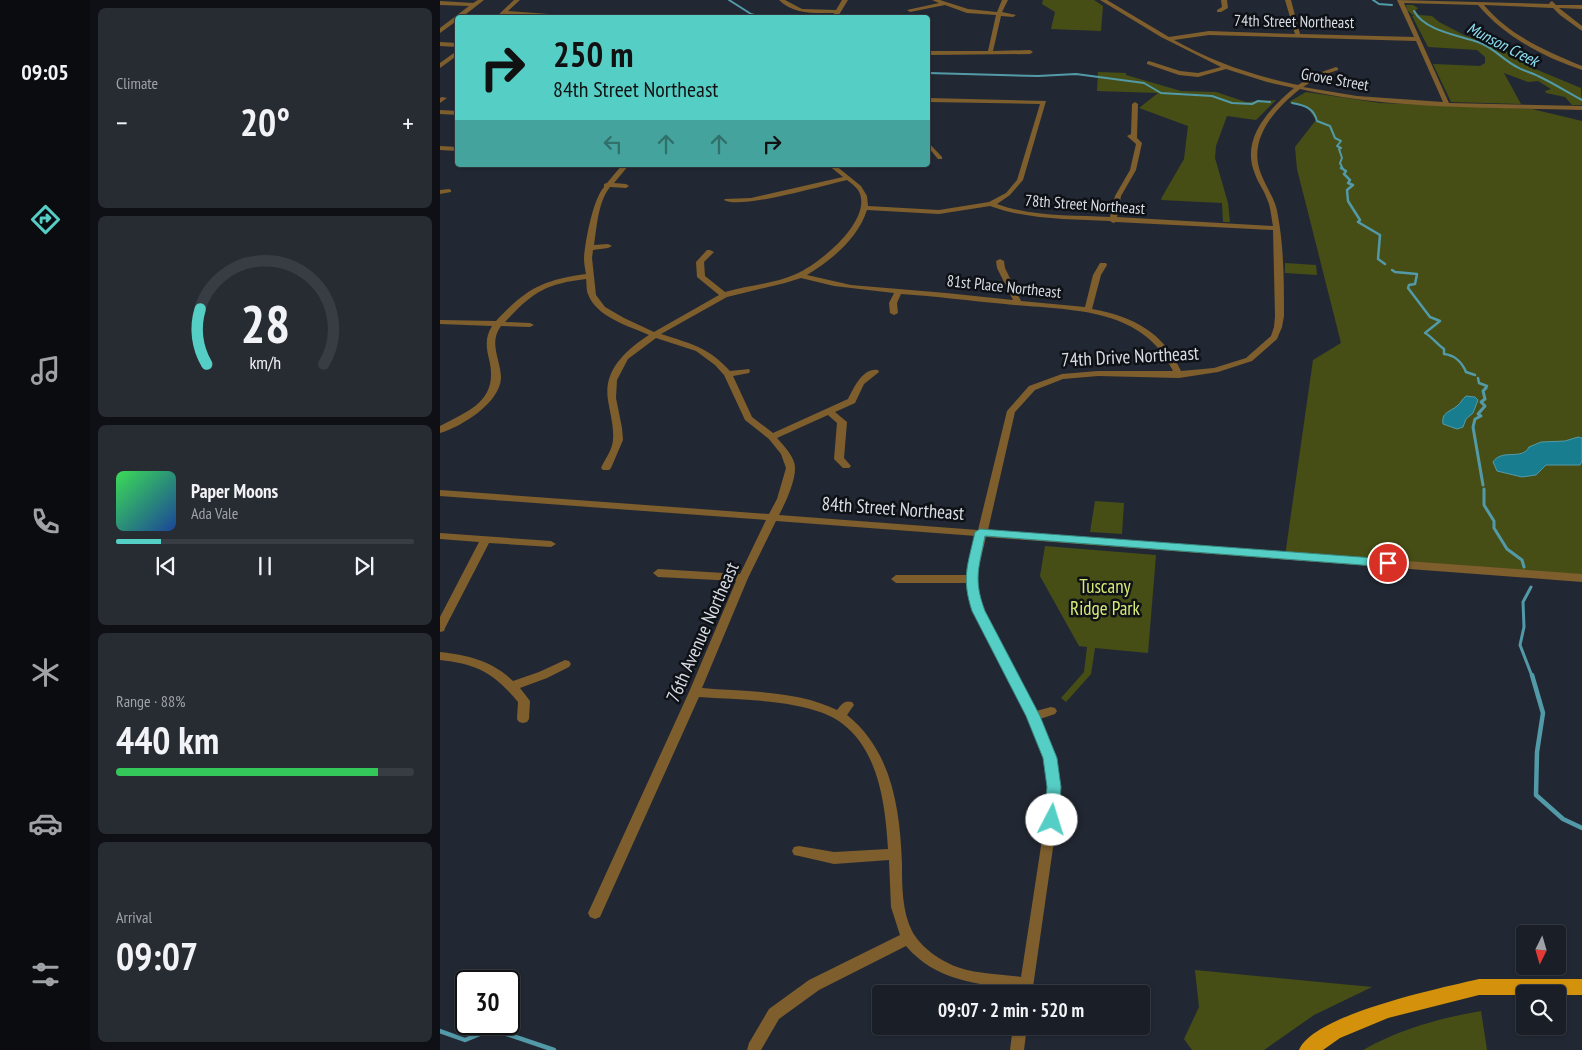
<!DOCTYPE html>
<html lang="en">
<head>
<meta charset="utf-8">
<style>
  :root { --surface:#1a1e26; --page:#272b32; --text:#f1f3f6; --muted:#9fa2a7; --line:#383c43; --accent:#55cec5 }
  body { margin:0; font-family:"PT Sans Narrow",sans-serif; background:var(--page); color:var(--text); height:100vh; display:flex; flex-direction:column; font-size:19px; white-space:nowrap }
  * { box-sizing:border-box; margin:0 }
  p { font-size:16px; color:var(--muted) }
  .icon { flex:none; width:28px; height:28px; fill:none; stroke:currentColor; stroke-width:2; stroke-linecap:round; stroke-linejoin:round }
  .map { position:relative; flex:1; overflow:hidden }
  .side { display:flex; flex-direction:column; gap:8px; padding:8px; background:#0e1015; width:350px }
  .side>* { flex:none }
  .hud { position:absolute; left:15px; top:15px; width:475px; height:152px; border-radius:5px; box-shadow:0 1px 4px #0004,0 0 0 1px var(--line); background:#55cec5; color:#111; overflow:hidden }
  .needle { width:32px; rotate:185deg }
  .controls { position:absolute; left:1076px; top:925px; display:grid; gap:10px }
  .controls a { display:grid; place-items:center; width:50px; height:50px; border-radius:5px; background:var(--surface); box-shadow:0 1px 4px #0004,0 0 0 1px var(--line); font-size:25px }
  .speed { position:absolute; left:15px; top:970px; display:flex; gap:10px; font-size:25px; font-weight:700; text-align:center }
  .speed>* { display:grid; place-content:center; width:65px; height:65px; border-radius:50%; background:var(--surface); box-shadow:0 1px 4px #0004,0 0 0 1px var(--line); line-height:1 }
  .speed .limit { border:2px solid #111; border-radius:8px; background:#fff; color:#111 }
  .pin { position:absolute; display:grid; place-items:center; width:42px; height:42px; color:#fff; margin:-21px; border:2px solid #fff; border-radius:50%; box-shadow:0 1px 5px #0007 }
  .me { position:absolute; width:55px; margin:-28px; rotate:5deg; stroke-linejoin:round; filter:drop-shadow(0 0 4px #0008) }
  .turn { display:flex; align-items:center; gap:18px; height:105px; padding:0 15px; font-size:22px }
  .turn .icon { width:65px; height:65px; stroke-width:2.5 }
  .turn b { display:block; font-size:35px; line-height:42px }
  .lanes { display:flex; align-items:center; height:48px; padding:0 15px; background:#0003; justify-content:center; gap:25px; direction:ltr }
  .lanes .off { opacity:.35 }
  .big { font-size:38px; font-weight:600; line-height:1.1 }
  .side .tile { flex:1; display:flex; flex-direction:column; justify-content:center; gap:8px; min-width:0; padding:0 18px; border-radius:8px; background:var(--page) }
  .side .dial { align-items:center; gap:0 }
  .dial svg { height:130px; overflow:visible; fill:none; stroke:var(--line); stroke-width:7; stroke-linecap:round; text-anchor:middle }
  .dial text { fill:var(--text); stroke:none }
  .song { display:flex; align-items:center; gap:15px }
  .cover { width:60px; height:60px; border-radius:8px; background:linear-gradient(135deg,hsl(130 70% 55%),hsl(220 70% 35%)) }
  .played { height:5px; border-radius:2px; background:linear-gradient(90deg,var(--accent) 15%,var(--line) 15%) }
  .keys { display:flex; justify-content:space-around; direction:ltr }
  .heat { display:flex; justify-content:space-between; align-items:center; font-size:28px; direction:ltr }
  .charge { height:8px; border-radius:4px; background:linear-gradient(90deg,#34c759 88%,var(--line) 0) }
  .trip { position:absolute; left:432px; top:985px; width:278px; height:50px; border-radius:5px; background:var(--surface); box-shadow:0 1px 4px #0004,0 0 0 1px var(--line); font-weight:600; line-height:50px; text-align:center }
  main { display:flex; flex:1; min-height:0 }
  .menu { display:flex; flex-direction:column; width:90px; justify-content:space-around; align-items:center; background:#0a0c0f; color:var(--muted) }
  .menu .icon { width:35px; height:35px }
  .menu .selected { color:var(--accent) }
  .menu b { font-size:22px; color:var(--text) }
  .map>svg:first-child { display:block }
  .green { fill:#464e16 }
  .water { fill:#197d90; stroke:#539aa9 }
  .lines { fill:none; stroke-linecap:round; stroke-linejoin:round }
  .stream-far3 { stroke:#539aa9; stroke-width:2 }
  .stream-far2 { stroke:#539aa9; stroke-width:2.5 }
  .stream-far1 { stroke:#539aa9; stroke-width:3 }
  .stream { stroke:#539aa9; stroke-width:4.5 }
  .minor { fill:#7e5e2d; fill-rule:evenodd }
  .major { fill:#d4920c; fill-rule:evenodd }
  .route { fill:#55cec5; stroke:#378680 }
  .labels { text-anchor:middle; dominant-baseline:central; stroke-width:5; stroke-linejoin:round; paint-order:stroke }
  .far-street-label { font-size:16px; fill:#d9dde4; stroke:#0e1116 }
  .far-water-label { font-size:16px; font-style:italic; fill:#8ee1f4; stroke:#0e1116 }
  .street-label { font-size:19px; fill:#d9dde4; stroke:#0e1116 }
  .park-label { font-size:19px; fill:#d8ea76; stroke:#0e1116 }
</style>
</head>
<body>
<main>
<nav class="menu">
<b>09:05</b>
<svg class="icon selected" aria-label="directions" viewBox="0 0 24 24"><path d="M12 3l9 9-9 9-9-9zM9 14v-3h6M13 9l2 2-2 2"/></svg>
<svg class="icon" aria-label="music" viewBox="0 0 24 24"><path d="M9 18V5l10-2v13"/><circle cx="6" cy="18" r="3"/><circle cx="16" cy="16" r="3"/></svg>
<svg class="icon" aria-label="phone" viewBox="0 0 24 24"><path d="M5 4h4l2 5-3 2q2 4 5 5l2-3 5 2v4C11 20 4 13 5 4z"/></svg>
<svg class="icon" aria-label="climate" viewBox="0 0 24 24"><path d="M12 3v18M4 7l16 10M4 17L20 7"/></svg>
<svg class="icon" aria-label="car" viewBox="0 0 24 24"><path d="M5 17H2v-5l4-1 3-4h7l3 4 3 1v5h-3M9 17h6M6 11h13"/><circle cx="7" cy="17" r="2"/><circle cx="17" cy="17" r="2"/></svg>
<svg class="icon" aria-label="filters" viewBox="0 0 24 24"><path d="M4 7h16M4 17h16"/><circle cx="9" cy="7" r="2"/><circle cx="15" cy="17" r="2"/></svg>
</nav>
<section class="side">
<div class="tile"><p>Climate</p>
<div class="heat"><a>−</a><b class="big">20°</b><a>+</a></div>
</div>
<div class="tile dial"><svg viewBox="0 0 100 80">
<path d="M14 69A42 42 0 1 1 86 69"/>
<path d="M14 69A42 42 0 0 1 10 35" stroke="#55cec5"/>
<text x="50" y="56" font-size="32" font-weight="700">28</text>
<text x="50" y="72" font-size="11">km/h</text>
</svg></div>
<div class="tile">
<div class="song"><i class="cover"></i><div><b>Paper Moons</b><p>Ada Vale</p></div></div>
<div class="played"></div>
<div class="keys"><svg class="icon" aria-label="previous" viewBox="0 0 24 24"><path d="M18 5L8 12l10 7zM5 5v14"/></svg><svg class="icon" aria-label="pause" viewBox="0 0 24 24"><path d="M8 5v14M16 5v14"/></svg><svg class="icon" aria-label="next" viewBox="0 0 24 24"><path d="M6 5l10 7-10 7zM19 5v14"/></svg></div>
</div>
<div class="tile"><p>Range · 88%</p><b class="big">440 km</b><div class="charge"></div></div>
<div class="tile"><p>Arrival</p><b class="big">09:07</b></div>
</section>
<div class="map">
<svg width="1142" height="1050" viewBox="0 0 1142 1050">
  <rect width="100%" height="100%" fill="#222833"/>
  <g class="green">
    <polygon points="603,0 654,0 663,6 661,31 611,29 615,12 602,4"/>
    <polygon points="966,5 973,5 978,8 975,11 979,15 992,16 999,22 1026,36 1042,40 1088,61 1095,69 1141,88 1142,105 1132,105 1125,97 1106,93 1105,91 1111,89 1098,81 1088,82 1064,73 1081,104 1011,102 993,64 1040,66 1045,63 1045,57 1037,50 988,47 972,16 974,16 967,10"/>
    <polygon points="658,72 686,73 686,75 741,91 776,92 806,102 836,100 816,120 787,116 776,146 775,158 788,203 790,222 783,222 782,203 721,200 722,197 744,159 748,126 699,108 718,93 657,91"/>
    <polygon points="866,92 940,103 1092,109 1142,121 1142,577 845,556 873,360 901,343 857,169 855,147 876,120 868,108 849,102"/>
    <polygon points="845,263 876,265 877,275 845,273"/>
    <polygon points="655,501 684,503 682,534 650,532"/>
    <polygon points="605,546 716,555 708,653 655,648 651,674 626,702 621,698 644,672 647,647 639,646 600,576"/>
    <polygon points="755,970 932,987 874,1015 824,1050 752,1050 744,1039 759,1007"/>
    <path d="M1041,1011L1047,1050H923C960,1029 1000,1018 1041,1011Z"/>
  </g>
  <g class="water">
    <path d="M1026,396L1035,397L1038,400L1033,413L1026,419L1023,427L1017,429L1003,424C1001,412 1010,412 1017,406C1021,403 1022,399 1026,396Z"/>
    <path d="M1138,437L1142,438V461L1140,465H1106L1096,475L1082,477L1057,471L1053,462C1062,448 1082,461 1089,447L1101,442L1125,441Z"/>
  </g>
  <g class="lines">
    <g class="stream-far3">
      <polyline points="289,0 311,14 324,18"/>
      <polyline points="933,0 939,4 952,5"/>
      <path d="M974,11C985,31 1018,35 1038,42C1053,47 1063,60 1077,67C1083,71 1091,72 1098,76C1113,83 1127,92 1142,100"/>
      <polyline points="488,73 598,76 636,74 704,83 721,93 772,96 792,103 812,104 818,101 830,102"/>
      <path d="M852,103C864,105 874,108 877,121L890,126L895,138L901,141L897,146L901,148L899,149L902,158L900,163L903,169"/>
    </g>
    <g class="stream-far2">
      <polyline points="901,168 906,171 904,174 910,180 908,183 913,185 907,190 908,201 920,220 918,222 940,235 938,259 945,264"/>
      <path d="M952,270L955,272L977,274L975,284L969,285L968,288L990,317L1000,321L985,333C991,336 997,344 1004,349V354C1014,355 1022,362 1026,372L1035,375"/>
      <polyline points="1038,378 1039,383 1047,386 1045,389"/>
    </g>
    <g class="stream-far1">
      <polyline points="1043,485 1033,427 1035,419 1041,416 1038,414 1045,406 1041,402 1045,399 1043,391 1046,388"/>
      <polyline points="1044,489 1044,505 1054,521 1054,528 1067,549 1082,560 1084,567"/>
      <polyline points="1091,587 1083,602 1084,627 1080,645 1092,676"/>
    </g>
    <g class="stream">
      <polyline points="1092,675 1103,713 1097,752 1096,795 1123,819 1142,828"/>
      <polyline points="0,1031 25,1040 52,1029 114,1050"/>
    </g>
    <g class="minor">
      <polygon points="38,0 44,0 21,18 18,18 18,20 0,33 0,28 29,6 0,5 0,1 33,3"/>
      <polygon points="74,0 80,0 68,11 163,18 127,18 65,14 61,18 55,18"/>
      <path d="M339,0H345L362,9L396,10L402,0H408L397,18H393L394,13C375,13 354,15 339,0Z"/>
      <polygon points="492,0 500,0 528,9 557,12 562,0 568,0 562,12 576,15 573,17 561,16 553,51 590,50 593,52 590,54 488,55 488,51 548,51 556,15 527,13 505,5 470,12 467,10 499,3"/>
      <path d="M660,0H667L729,37L769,31L855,34L845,0H851L860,34L974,37L957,0L1110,4L1109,3L1112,1L1116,5H1142V9L1119,8L1142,26V31L1120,15L1113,8L1044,5C1070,36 1106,51 1142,66V70C1103,57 1064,36 1038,5L964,3L1009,103L1142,106V110C1048,107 952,110 860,89C835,109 807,139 821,174C827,189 836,200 838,216C844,249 844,283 844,316L842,327L837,339L812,361L778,372L739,378L658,376L623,379L595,390L575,412L548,530L1142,574V582L546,537L536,579L538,594L543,611L596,711L611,707L615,708L617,711L615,714L600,719L616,758L620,787L617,820L592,994H578L579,989C536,984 496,981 466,946L379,990L339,1019L321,1050H307L309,1043L329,1009L369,980L460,935L451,907L449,860L394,864L359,856L354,855L352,851L354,847L359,846L394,852L448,849C445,799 437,734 383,713C346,699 298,700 259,697L160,917L155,919L150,917L148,913L249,692L296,581L218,577L213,573L218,569L300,574L326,520L0,496V490L329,514L337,499L346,468L341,454L329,439L305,420L284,375L275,365L256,351L216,338L188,359L177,380L176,398L182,428L183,440L171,468L169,470H163L161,468C165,459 173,449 173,439C174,426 170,413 168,400C163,370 186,350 209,335C189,326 156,317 148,294C146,290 147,284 146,279C105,284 93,292 65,322L90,323L94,325L90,327L61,326C48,343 61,360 61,378C60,403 21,427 0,433V426C31,410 59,400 49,359C46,347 45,337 52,326L0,324V320L56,321C86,289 102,280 146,274C145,269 144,263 144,258C145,242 153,199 164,187V184L167,183L182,165H189L174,183L186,184L189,186L186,188L170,187C158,202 157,226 154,245L168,244L172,246L168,248L153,250L152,258L156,295L165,307L184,318L214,332L279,295L257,277L256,262L267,250H270L274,252L264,262L265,276L285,292C309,285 334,284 356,274C379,264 430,223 420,194C418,188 412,184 407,180C385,185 299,210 284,200L285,199L311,198L403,177L388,165H395L421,186L427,196L428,206L499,210L549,202L566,193L577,180L600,104L488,102V98L606,101L583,180L570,195L557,204C592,217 632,215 670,217L675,196L690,170L696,144L687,136L691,134L692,104L695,102L698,104L697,138L702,143L696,170L681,196L677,217L833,226C831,217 831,207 827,199C824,190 818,183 815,174C800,139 829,109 854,88L827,82L786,69L758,77L739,75L707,64V62L709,61L740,71L758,73L781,67L721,37ZM769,35L976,41L1003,102L917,96L863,87L880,76L898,70V68L896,67L876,74L858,85C814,76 773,62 734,40ZM550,206C588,220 630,219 670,221L673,223L676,222L833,230L835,316L834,327L831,336L806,358L774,368L741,371C723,332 694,317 652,309L661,275L667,265L666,263H660L653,275L645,307L581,301L565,268L564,261L560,259L556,261L557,268L573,300L506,293L411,285L367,275C392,260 418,238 427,210L499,214ZM361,278L394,286L454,293L449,303L450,313L454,315L458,313L457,303L461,294C496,296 530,301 565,304C627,311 702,305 733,371H658L622,374L589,386L567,411L538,530L339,515C345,504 355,482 355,469C356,458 344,446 337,438L388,415L397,423L394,459L403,468H409L411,466L404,458L407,422L395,412L415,403L424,384L439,372L438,370C422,368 414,388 408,399L333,433L312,417L293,376L309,373L310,371L309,369L290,371C268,347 252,344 221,334L287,297L345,283ZM336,521L536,536L527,575H456L451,579L456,583H526L533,611L587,716L604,758L607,773L608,787L605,820L581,977C561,974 539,974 520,968C502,962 481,948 472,931C462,911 462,886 462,864C460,809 452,751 407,715L414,705L412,702C404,700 402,704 397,710C357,690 306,692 262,688L308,578Z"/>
      <polygon points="781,0 787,0 788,8 781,12 777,12 777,10 782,7"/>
      <polygon points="0,42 18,43 18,47 0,46"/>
      <polygon points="18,50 18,55 0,68 0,63"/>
      <polygon points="2,97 7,98 0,103 0,98"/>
      <polygon points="0,110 18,111 18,115 0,114"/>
      <polygon points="488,142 502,157 502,159 498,159 488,147"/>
      <polygon points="0,146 18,147 18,151 0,150"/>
      <polygon points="9,189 11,190 11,192 0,194 0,190"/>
      <polygon points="0,533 111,541 116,544 111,547 49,543 5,628 4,631 0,632 0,617 39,542 0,539"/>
      <path d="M0,652C27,655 53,661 73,681L99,672L125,660L129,661L131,664L129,667L107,678L80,688L90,701L89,719L87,722L83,723L79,722L77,719L78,702C54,673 37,664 0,660Z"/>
      <polygon points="573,1026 587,1026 584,1050 570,1050"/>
    </g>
    <path class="major" d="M1039,979H1142V995H1039L948,1018L900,1038L883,1050H859C874,1014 1001,988 1039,979Z"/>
  </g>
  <path class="route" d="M540,529L948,559L954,563L948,567L545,536C539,568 533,579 545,611L600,716L617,758L621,787L619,820L617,824L612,826L606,824L604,820L607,787L603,758L586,716L532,611C521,577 528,565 535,532Z"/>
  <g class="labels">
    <g class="far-street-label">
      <text transform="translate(854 21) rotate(1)">74th Street Northeast</text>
      <text transform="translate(895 79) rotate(10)">Grove Street</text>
      <text transform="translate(645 204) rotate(4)">78th Street Northeast</text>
      <text transform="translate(564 286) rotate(6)">81st Place Northeast</text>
    </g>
    <g class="far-water-label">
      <text transform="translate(1063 44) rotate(27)">Munson Creek</text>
    </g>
    <g class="street-label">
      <text transform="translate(690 356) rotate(-3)">74th Drive Northeast</text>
      <text transform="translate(453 508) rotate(4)">84th Street Northeast</text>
      <text transform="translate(262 632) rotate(-66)">76th Avenue Northeast</text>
    </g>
    <g class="park-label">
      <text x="665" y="586">Tuscany<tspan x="665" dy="22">Ridge Park</tspan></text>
    </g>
  </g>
</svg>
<div class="controls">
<a><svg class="needle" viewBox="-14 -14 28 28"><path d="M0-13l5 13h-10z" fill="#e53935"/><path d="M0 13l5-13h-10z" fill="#9fa2a7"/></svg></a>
<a><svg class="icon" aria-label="search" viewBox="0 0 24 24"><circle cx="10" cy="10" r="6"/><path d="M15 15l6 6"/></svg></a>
</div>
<div class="speed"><div class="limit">30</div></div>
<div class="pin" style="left:948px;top:563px;background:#d93025"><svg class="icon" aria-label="arrive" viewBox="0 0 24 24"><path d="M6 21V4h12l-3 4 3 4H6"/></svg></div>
<svg class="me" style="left:612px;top:820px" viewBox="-20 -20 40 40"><circle r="19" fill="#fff"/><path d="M0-13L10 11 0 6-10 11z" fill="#55cec5"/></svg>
<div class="trip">09:07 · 2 min · 520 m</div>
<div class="hud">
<div class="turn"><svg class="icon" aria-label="right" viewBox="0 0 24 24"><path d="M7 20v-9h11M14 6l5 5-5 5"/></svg><div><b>250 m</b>84th Street Northeast</div></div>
<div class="lanes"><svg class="icon off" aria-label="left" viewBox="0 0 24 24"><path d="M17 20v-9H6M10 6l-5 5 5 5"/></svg><svg class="icon off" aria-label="ahead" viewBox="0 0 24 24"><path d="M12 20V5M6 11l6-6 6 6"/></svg><svg class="icon off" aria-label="ahead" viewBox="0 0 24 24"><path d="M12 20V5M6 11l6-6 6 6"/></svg><svg class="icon" aria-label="right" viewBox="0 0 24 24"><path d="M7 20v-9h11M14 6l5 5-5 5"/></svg></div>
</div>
</div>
</main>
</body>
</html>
